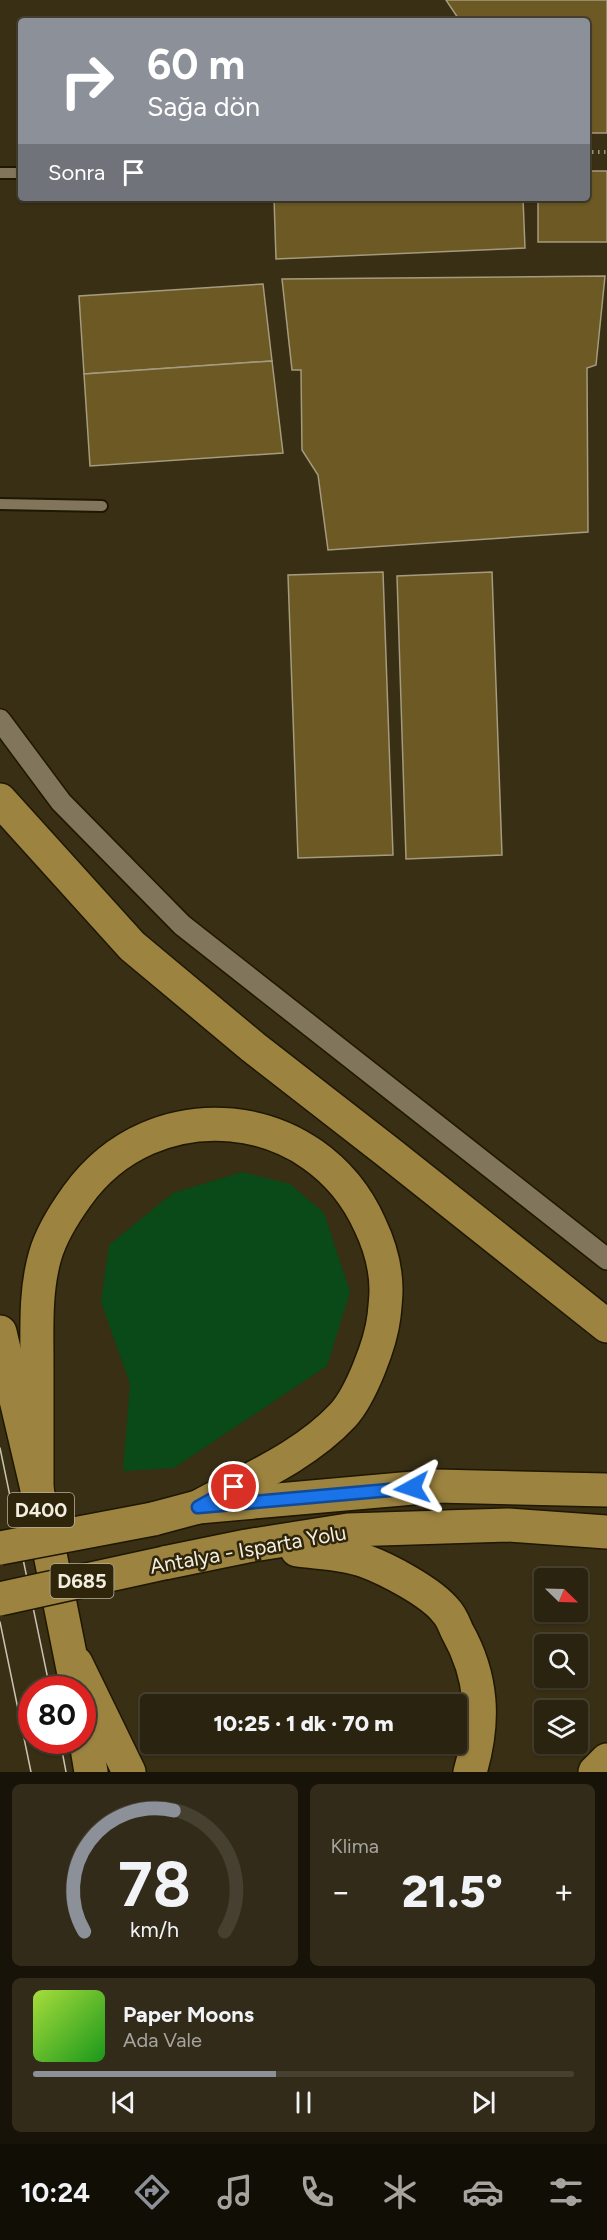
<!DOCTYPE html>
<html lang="tr">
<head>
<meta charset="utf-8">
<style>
  :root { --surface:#2a2310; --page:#322b19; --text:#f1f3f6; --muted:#a5a49f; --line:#464030; --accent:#8c9099 }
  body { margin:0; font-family:Figtree,sans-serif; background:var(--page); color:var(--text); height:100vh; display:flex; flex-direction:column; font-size:22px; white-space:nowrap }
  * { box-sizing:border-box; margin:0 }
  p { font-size:20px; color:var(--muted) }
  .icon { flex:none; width:33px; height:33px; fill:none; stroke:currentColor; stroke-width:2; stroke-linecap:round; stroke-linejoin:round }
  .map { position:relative; height:1772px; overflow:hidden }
  .panel { display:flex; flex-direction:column; gap:12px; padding:12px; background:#171309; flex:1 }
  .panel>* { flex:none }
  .top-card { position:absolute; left:18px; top:18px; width:572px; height:183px; border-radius:6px; box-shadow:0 2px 4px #0004,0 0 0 2px var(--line); background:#8c9099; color:#fff; overflow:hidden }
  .needle { width:39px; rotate:113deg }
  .controls { position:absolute; left:534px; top:1568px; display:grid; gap:12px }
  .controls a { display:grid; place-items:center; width:54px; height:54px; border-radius:6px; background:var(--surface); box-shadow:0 2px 4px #0004,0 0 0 2px var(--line); font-size:30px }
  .speed { position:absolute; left:18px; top:1676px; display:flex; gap:12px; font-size:30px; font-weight:700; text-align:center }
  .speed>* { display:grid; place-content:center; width:78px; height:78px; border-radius:50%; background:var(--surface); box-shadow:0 2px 4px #0004,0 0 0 2px var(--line); line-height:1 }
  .speed .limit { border:9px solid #d22; background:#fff; color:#111 }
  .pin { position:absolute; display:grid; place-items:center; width:51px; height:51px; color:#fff; margin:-26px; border:3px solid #fff; border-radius:50%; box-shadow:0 2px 6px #0007 }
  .me { position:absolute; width:66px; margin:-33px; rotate:265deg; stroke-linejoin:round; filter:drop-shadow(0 0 4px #0008) }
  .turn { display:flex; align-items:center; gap:21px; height:126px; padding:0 30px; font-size:27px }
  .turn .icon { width:78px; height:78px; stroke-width:2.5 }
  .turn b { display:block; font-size:42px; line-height:51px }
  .then { display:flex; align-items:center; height:57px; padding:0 30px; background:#0003; gap:12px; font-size:22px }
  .big { font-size:45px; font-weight:800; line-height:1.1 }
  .panel .widget { flex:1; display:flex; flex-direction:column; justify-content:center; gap:9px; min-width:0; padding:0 21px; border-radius:9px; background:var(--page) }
  .panel .dial { align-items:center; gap:0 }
  .dial svg { height:156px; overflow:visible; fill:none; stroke:var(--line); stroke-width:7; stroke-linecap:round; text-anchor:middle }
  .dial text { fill:var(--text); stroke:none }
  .song { display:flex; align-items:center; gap:18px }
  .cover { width:72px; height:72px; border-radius:9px; background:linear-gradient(135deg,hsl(80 70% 55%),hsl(120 70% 35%)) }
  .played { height:6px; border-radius:3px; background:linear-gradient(90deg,var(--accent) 45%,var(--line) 45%) }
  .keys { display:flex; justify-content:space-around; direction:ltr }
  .heat { display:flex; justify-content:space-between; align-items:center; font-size:33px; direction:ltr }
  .panel .tiles { flex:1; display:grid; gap:12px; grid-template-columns:1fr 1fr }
  .widget:last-child { grid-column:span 2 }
  .trip { position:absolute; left:140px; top:1694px; width:327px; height:60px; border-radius:6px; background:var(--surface); box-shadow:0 2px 4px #0004,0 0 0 2px var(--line); font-weight:800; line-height:60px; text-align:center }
  .dock { display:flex; height:96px; justify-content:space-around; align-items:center; background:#110e06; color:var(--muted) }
  .dock .icon { width:42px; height:42px }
  .dock .on { color:var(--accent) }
  .dock b { font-size:27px; color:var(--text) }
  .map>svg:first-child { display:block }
  .green { fill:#0a4918 }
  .building { fill:#6c5923; stroke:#a59b7e; stroke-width:1.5 }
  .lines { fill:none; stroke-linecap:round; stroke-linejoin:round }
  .service-casing { stroke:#1f1700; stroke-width:14 }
  .minor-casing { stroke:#1f1700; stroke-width:24 }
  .trunk-casing { stroke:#1f1700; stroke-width:36 }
  .path { stroke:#9b9480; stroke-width:4; stroke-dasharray:1.5 4.5; stroke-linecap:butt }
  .service { stroke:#81765b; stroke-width:10 }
  .minor { stroke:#81765b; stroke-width:21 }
  .trunk { stroke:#9c8340; stroke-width:33 }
  .tram { stroke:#c9c3b2; stroke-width:1.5 }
  .trunk-bridge-casing { stroke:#1f1700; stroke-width:36; stroke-linecap:butt }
  .trunk-bridge { stroke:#9c8340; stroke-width:33 }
  .route-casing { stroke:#114b97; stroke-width:15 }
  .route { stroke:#1a73e8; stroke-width:10 }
  .labels { text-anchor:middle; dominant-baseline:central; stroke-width:5; stroke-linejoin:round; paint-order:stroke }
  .shield { fill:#2e250b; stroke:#b8b29f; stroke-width:1.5 }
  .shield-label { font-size:20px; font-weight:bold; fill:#f3eedf }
  .street-label { font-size:21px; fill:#f3eedf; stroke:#2e250b }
</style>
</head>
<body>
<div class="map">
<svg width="607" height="1772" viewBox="0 0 607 1772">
  <rect width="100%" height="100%" fill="#382f15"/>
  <polygon class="green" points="242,1172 290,1184 324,1213 350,1292 327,1366 174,1468 123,1471 130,1384 101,1302 109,1245 173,1193"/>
  <g class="building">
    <polygon points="446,0 607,0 607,133 586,133 586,21 460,21"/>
    <polygon points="586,171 607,171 607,242 538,242 538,198 586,198"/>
    <polygon points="274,198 523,198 525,248 276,259"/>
    <polygon points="605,276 596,365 587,368 588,532 328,550 318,475 302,450 301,370 292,370 282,279"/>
    <polygon points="263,284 272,361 84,374 79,296"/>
    <polygon points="272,361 283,453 90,466 84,374"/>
    <polygon points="383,572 393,855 298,858 288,575"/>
    <polygon points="492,572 502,855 406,859 397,576"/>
  </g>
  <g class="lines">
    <g class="service-casing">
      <g id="service">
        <polyline points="0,173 21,173"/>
        <polyline points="0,504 102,506"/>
      </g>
    </g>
    <g class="minor-casing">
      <polyline id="minor" points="0,720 61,802 182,925 607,1259"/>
    </g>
    <g class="trunk-casing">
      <g id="trunk">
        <polyline points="0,800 132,946 253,1047 388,1152 607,1326"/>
        <polyline points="0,1332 37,1489 77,1689"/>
        <path d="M37,1489C37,1447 37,1406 37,1364C37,1328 35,1291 45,1256C51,1235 64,1214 77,1196C153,1089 316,1104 370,1225C379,1244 386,1268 386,1290C386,1298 385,1307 384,1316C381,1343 361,1395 343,1415C304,1457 247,1480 198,1507"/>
        <polyline points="153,1519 198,1507 436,1486 607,1490"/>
        <path d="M297,1550C319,1553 343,1553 365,1561C387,1569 431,1592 446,1611C451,1616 454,1624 457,1631C483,1677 485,1722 470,1772"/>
        <polyline points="164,1563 247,1546 348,1530 508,1525 607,1532"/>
        <polyline points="76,1663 129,1772"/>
        <polyline points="82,1718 91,1772"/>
        <polyline points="595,1772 607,1760"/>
      </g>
    </g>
    <polyline class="path" points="586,152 607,152"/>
    <use href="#service" class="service"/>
    <use href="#minor" class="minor"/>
    <use href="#trunk" class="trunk"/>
    <g class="tram">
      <polyline points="0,1448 50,1689"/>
      <polyline points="0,1622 31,1772"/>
      <polyline points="60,1740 66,1772"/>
    </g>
    <g class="trunk-bridge-casing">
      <g id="trunk-bridge">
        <polyline points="0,1548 153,1519"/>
        <polyline points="0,1599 164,1563"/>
      </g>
    </g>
    <use href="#trunk-bridge" class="trunk-bridge"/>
  </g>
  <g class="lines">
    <g class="route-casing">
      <polyline id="route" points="234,1487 198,1507 412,1488"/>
    </g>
    <use href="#route" class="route"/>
  </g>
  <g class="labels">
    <g class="shield">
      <rect x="8" y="1493" width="66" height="34" rx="4.5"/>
      <rect x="50.5" y="1564" width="63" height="34" rx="4.5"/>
    </g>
    <g class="shield-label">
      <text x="41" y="1510">D400</text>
      <text x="82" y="1581">D685</text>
    </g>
    <g class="street-label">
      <text transform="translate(248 1549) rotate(-10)">Antalya - Isparta Yolu</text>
    </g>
  </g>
</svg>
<div class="controls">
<a><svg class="needle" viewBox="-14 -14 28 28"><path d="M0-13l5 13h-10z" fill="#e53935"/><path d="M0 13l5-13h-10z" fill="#a5a49f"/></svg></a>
<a><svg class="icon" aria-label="search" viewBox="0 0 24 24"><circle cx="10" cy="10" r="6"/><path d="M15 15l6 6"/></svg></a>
<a><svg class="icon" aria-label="layers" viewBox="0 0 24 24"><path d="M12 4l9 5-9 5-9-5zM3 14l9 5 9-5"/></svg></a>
</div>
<div class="speed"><div class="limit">80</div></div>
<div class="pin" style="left:234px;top:1487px;background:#d93025"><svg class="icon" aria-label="arrive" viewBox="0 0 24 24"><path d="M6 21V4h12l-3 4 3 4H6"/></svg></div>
<svg class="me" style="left:412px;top:1488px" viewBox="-20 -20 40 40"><path d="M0-17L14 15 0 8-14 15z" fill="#1a73e8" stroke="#fff" stroke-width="4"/></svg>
<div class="trip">10:25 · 1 dk · 70 m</div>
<div class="top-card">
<div class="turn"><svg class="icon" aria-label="right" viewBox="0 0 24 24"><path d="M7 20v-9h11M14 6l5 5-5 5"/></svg><div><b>60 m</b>Sağa dön</div></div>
<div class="then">Sonra<svg class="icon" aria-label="arrive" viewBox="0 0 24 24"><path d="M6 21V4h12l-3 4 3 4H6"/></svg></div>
</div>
</div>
<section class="panel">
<div class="tiles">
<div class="widget dial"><svg viewBox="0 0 100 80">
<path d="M14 69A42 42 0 1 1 86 69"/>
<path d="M14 69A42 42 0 0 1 60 7" stroke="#8c9099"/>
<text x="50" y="56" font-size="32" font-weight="700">78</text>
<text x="50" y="72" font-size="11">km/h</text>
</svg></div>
<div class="widget"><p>Klima</p>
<div class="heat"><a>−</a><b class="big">21.5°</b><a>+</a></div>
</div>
<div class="widget">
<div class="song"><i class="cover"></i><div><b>Paper Moons</b><p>Ada Vale</p></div></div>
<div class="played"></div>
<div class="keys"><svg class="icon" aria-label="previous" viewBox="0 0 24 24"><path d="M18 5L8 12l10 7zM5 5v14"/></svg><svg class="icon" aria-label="pause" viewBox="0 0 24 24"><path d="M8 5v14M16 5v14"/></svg><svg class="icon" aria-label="next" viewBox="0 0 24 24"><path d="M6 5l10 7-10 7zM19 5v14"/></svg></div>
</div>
</div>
</section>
<nav class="dock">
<b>10:24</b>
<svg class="icon on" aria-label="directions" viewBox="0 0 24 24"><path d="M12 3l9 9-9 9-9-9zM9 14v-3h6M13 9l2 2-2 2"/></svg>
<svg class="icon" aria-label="music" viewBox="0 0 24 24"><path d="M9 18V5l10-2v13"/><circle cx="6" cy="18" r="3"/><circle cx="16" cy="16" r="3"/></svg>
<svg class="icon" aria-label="phone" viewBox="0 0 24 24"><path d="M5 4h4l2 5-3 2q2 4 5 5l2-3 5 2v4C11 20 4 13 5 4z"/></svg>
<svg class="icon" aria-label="climate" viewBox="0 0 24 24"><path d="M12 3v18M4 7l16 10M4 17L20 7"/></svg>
<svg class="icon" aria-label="car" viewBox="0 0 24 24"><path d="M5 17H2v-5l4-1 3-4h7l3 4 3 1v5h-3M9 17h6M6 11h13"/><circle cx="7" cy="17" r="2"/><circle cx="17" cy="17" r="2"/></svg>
<svg class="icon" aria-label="filters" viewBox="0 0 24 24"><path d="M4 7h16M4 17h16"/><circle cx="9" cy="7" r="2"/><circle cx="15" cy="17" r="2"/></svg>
</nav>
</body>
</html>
